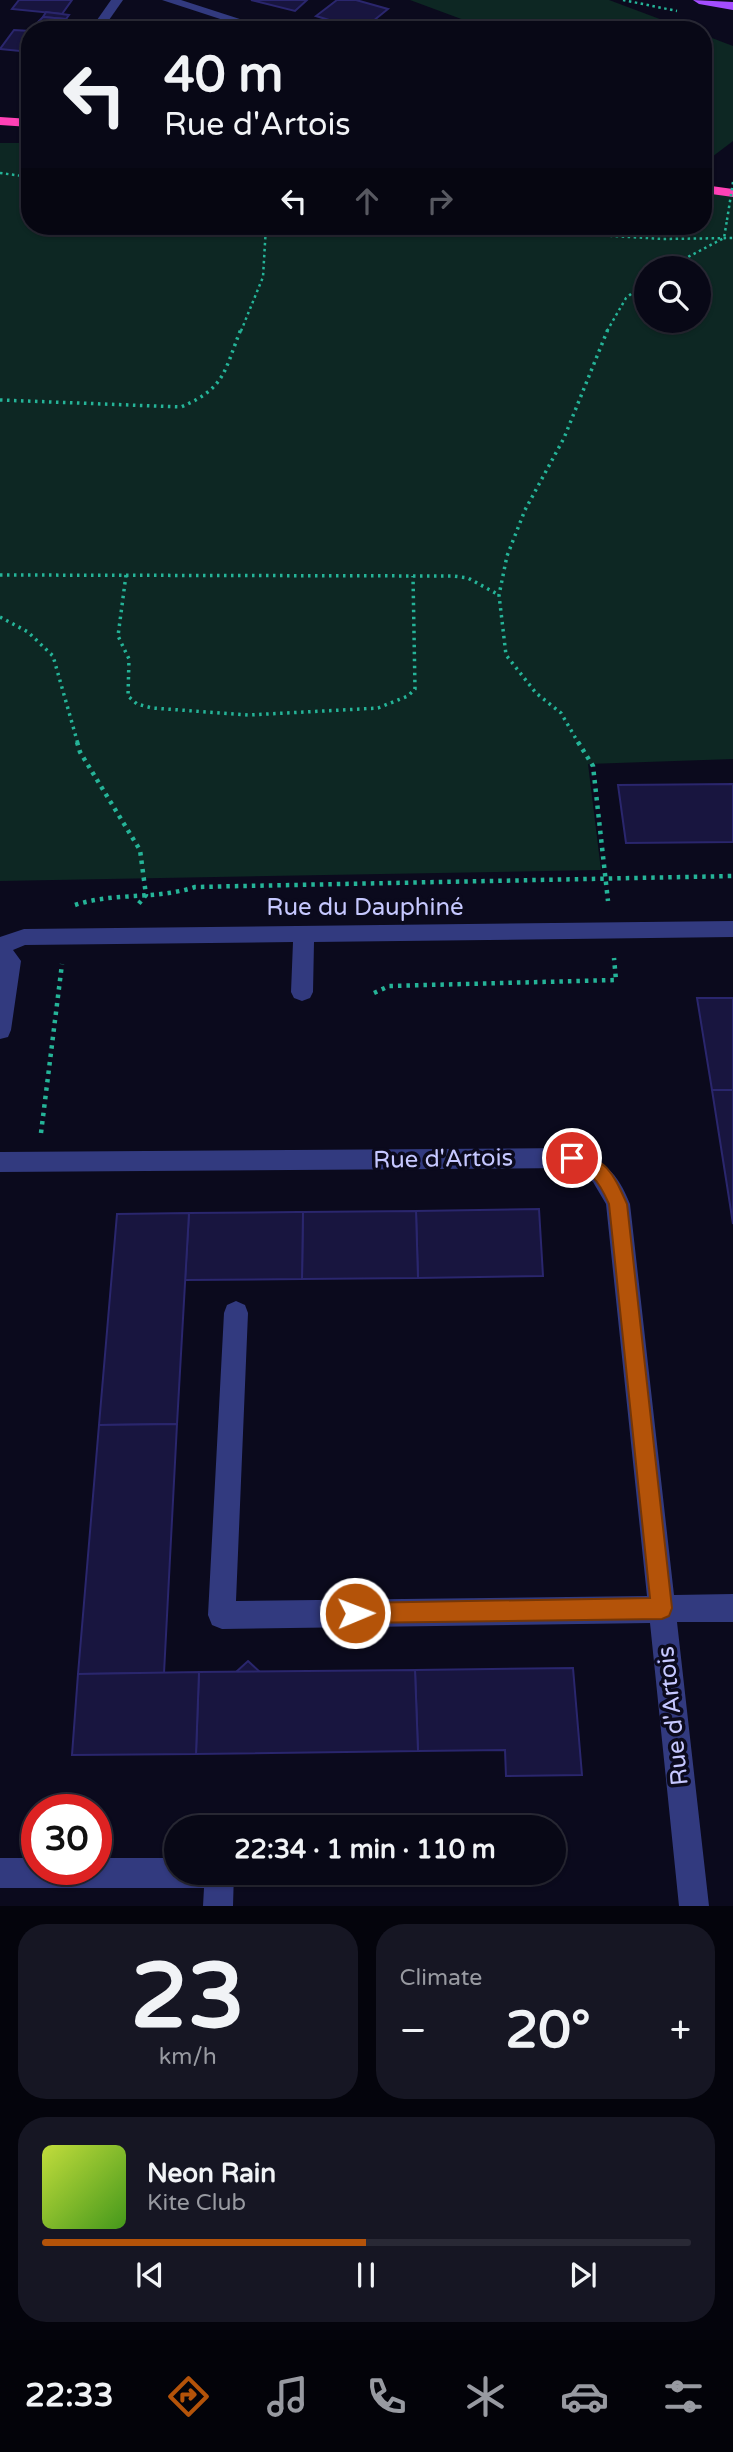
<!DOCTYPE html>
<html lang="en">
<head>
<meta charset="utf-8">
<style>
  :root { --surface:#080816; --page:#161623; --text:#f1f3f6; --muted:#989aa1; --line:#292935; --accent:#b45309 }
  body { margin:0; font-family:"Varela Round",sans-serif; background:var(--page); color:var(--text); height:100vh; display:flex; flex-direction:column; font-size:26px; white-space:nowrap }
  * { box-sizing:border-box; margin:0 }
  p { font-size:23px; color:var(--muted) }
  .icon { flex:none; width:38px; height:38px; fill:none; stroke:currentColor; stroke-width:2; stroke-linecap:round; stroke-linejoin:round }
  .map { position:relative; height:1906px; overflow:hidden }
  .details { display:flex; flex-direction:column; gap:18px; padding:18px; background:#04040c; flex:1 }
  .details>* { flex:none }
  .top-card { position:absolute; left:21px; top:21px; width:691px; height:214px; border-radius:28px; box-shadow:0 2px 5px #0004,0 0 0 2px var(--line); background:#080816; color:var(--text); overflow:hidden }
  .controls { position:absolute; left:634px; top:256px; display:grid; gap:14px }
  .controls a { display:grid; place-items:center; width:77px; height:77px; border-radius:50%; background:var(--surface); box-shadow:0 2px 5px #0004,0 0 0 2px var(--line); font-size:35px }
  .speed { position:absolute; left:21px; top:1794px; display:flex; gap:14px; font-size:35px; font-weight:700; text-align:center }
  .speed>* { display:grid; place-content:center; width:91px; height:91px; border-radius:50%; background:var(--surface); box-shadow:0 2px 5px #0004,0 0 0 2px var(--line); line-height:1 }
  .speed .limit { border:10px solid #d22; background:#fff; color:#111 }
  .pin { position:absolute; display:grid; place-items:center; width:60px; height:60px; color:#fff; margin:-30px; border:4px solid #fff; border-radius:50%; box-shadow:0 2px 7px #0007 }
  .me { position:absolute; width:77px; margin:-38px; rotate:89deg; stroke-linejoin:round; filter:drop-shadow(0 0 5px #0008) }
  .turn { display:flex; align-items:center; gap:24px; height:147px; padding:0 28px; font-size:32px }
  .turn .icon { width:91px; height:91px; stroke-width:2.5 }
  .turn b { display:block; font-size:49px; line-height:60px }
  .lanes { display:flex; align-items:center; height:66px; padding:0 28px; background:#0003; justify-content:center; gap:35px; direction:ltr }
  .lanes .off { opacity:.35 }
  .big { font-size:52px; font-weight:700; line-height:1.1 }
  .details .widget { flex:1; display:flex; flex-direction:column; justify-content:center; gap:10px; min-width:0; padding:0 24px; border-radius:28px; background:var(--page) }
  .details .dial { align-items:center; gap:0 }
  .dial b { font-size:91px; line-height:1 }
  .song { display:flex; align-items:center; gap:21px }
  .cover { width:84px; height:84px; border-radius:10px; background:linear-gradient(135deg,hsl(70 70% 55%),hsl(100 70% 35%)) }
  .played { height:7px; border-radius:4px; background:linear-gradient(90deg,var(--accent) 50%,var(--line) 50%) }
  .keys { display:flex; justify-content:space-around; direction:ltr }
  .heat { display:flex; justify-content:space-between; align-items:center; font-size:38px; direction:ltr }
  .details .tiles { flex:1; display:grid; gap:18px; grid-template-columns:1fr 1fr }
  .widget:last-child { grid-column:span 2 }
  .trip { position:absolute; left:164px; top:1815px; width:402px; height:70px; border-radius:35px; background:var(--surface); box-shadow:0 2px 5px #0004,0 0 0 2px var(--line); font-weight:700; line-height:70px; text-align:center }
  .tab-bar { display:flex; height:112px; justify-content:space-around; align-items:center; background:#030309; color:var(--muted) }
  .tab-bar .icon { width:49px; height:49px }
  .tab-bar .selected { color:var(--accent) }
  .tab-bar b { font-size:32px; color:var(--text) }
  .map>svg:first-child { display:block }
  .green { fill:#0d2723; fill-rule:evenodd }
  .building { fill:#18153f; stroke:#2a266d; stroke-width:2 }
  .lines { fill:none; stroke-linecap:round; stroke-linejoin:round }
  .path-far2 { stroke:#25b498; stroke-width:2.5; stroke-dasharray:2.5 3.5; stroke-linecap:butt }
  .path-far1 { stroke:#25b498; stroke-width:3.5; stroke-dasharray:2.5 4.5; stroke-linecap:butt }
  .path { stroke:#25b498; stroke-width:4.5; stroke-dasharray:3.5 5; stroke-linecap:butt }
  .minor { fill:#323a7f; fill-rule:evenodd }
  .major { fill:#a44dff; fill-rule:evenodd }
  .highway { fill:#ff41b6; fill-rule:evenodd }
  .path-bridge { stroke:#25b498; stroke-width:2.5; stroke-dasharray:2.5 3.5; stroke-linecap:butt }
  .route { fill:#b45309; stroke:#753606; stroke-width:2 }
  .labels { text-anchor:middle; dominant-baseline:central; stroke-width:7; stroke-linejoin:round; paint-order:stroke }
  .street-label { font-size:24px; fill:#c6c8ff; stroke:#0b0a1d }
</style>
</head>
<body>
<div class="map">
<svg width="733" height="1906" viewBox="0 0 733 1906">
  <rect width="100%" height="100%" fill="#0b0a1d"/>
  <g class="green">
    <polygon points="410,0 609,0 689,30 491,30"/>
    <polygon points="704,35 733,46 733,141 704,163"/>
    <path d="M0,143H30V226H704V191L733,195V759L588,764L601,870L0,881ZM646,268H698V320H646Z"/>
  </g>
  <g class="building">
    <polygon points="19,0 72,0 62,14 12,9"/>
    <polygon points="251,0 307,0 295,11"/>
    <polygon points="337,0 356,0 388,9 362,30 316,16"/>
    <polygon points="46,12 62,14 69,15 66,19 43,17"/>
    <polygon points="43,17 66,19 63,24 39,21"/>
    <polygon points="39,21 63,24 59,30 33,30"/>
    <polygon points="154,23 198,28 150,30"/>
    <polygon points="14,30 30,31 30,52 0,49"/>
    <polygon points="733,784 733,842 626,843 618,785"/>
    <polygon points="697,998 733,998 733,1090 712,1090"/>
    <polygon points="712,1090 733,1090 733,1224 726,1179"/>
    <polygon points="539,1209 543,1276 418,1278 416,1211"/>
    <polygon points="416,1211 418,1278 302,1279 303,1212"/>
    <polygon points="298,1212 303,1212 302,1279 185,1280 189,1213"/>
    <polygon points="189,1213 177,1424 99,1425 117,1214"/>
    <polygon points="177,1424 164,1673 78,1674 99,1425"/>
    <polygon points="248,1661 260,1672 235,1673"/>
    <polygon points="573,1668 582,1775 506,1776 505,1750 418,1751 415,1670"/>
    <polygon points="415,1670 418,1751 196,1754 199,1672"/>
    <polygon points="199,1672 196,1754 72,1755 78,1674"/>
  </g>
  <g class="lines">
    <g class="path-far2">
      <polyline points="623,0 677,11"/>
      <polyline points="0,173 30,177"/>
      <polyline points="442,226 663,239 733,238"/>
      <polyline points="667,268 724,238 727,220"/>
      <polyline points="241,331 263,277 266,226"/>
      <polyline points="607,331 626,298 646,282"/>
    </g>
    <g class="path-far1">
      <path d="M0,400L181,407C226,388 224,371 241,329"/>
      <polyline points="0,575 453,576 468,578 499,595"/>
      <polyline points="126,575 118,636 129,659 128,696 137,704 152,708 249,715 378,708 408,696 415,689 413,576"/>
      <polyline points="0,617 28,632 53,656 78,744"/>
      <polyline points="579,744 561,713 536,693 506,655 499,595 507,556 525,510 564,438 608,329"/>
    </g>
    <g class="path">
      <polyline points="77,742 80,752 140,850 146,895 136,907"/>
      <polyline points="578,742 593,766 608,901"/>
      <path d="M75,905C114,892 156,900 195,887L733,876"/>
      <polyline points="374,993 389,986 616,980 614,958"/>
      <polyline points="41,1133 62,964"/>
    </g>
    <g class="minor">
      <polygon points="111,0 123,0 102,30 90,30"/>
      <polygon points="162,0 181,0 274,30 254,30"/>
      <polygon points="733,921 733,937 314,942 313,992 310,998 302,1001 294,998 291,992 293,942 25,945 13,950 21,961 11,1030 8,1037 0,1039 0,937 24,929"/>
      <path d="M572,1148C603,1159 618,1173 630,1204L674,1595L733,1594V1622H677L709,1906H679L650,1623L222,1629L212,1625L208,1615L224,1313L227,1305L236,1301L245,1305L248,1313L236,1601L647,1596L606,1204L593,1182L572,1168L0,1172V1152Z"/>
      <polygon points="0,1858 37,1858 37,1869 96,1869 96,1858 177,1858 177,1872 234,1872 233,1906 203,1906 204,1888 0,1888"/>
    </g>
    <polygon class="major" points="693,0 733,2 733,10 699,4"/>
    <g class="highway">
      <polygon points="0,117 30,119 30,127 0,125"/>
      <polygon points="704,185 733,189 733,197 704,193"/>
    </g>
    <polyline class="path-bridge" points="727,220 733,182"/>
  </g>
  <path class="route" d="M572,1150C608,1161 612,1171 627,1204L672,1608L669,1616L662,1619L355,1623L348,1620L345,1613L348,1606L355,1603L650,1598L609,1204C597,1177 593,1174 566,1164L563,1158L566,1153Z"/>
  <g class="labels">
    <g class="street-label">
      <text x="365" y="907">Rue du Dauphiné</text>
      <text transform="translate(443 1159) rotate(-1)">Rue d'Artois</text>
      <text transform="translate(673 1716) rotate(-96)">Rue d'Artois</text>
    </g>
  </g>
</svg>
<div class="controls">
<a><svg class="icon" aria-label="search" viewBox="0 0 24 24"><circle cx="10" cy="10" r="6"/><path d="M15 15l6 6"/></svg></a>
</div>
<div class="speed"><div class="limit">30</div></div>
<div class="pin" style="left:572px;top:1158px;background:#d93025"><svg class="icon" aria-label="arrive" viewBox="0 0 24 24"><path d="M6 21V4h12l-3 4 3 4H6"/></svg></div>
<svg class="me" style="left:355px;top:1613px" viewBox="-20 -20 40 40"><circle r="17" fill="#b45309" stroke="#fff" stroke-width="3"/><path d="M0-11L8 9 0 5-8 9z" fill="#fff"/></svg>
<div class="trip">22:34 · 1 min · 110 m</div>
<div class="top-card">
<div class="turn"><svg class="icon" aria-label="left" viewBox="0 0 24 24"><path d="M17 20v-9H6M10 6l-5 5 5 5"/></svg><div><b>40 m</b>Rue d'Artois</div></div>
<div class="lanes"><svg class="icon" aria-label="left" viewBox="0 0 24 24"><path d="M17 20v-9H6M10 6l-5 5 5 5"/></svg><svg class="icon off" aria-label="ahead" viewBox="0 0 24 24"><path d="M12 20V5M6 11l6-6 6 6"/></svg><svg class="icon off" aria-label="right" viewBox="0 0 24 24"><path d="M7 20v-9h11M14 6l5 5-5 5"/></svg></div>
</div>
</div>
<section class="details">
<div class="tiles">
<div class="widget dial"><b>23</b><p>km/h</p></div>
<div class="widget"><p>Climate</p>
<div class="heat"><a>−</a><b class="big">20°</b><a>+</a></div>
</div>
<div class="widget">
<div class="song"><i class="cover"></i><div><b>Neon Rain</b><p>Kite Club</p></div></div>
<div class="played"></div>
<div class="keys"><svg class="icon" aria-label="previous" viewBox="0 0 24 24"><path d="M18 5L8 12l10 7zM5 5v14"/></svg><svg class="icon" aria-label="pause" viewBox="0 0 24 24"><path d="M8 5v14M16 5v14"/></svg><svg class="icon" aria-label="next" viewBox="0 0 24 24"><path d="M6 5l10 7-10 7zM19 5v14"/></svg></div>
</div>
</div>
</section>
<nav class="tab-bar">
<b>22:33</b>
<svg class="icon selected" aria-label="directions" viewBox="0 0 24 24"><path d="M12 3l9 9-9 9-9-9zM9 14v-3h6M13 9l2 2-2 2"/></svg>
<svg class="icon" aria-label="music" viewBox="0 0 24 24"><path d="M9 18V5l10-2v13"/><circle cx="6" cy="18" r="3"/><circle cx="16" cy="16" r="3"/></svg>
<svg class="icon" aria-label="phone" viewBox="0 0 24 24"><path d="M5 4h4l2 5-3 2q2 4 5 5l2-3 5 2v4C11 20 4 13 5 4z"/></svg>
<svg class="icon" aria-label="climate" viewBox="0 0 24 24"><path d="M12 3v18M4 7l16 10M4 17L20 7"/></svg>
<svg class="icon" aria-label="car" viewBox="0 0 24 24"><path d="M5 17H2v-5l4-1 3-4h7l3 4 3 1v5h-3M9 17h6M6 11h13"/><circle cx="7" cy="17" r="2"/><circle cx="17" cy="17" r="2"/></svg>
<svg class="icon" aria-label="filters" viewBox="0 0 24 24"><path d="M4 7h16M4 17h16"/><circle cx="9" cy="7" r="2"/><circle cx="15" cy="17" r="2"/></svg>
</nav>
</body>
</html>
